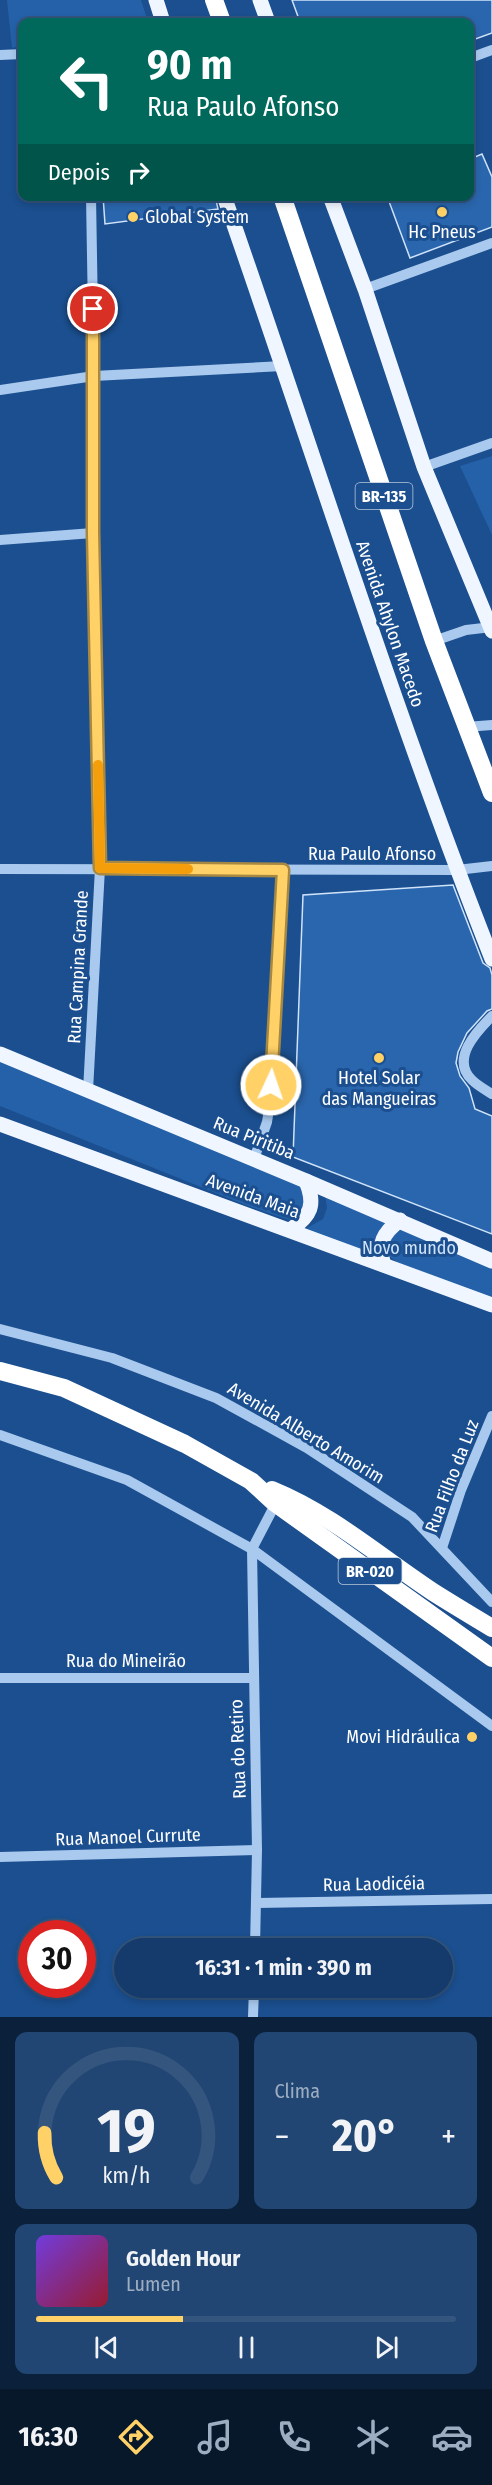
<!DOCTYPE html>
<html lang="pt">
<head>
<meta charset="utf-8">
<style>
  :root { --surface:#143b6b; --page:#214673; --text:#f1f3f6; --muted:#9dadc1; --line:#33557e; --accent:#ffd166 }
  body { margin:0; font-family:"Fira Sans Condensed",sans-serif; background:var(--page); color:var(--text); height:100vh; display:flex; flex-direction:column; font-size:22px; white-space:nowrap }
  * { box-sizing:border-box; margin:0 }
  p { font-size:20px; color:var(--muted) }
  .icon { flex:none; width:33px; height:33px; fill:none; stroke:currentColor; stroke-width:2; stroke-linecap:round; stroke-linejoin:round }
  .map { position:relative; height:2017px; overflow:hidden }
  .panel { display:flex; flex-direction:column; gap:15px; padding:15px; background:#0b203b; flex:1 }
  .panel>* { flex:none }
  .guide { position:absolute; left:18px; top:18px; width:456px; height:183px; border-radius:12px; box-shadow:0 3px 9px #0003,0 0 0 2px var(--line); background:#00695c; color:#fff; overflow:hidden }
  .speed { position:absolute; left:18px; top:1920px; display:flex; gap:12px; font-size:30px; font-weight:700; text-align:center }
  .speed>* { display:grid; place-content:center; width:78px; height:78px; border-radius:50%; background:var(--surface); box-shadow:0 3px 9px #0003,0 0 0 2px var(--line); line-height:1 }
  .speed .limit { border:9px solid #d22; background:#fff; color:#111 }
  .pin { position:absolute; display:grid; place-items:center; width:51px; height:51px; color:#fff; margin:-26px; border:3px solid #fff; border-radius:50%; box-shadow:0 2px 6px #0007 }
  .me { position:absolute; width:66px; margin:-33px; rotate:3deg; stroke-linejoin:round; filter:drop-shadow(0 0 4px #0008) }
  .turn { display:flex; align-items:center; gap:21px; height:126px; padding:0 30px; font-size:27px }
  .turn .icon { width:78px; height:78px; stroke-width:2.5 }
  .turn b { display:block; font-size:42px; line-height:51px }
  .then { display:flex; align-items:center; height:57px; padding:0 30px; background:#0003; gap:12px; font-size:22px }
  .big { font-size:45px; font-weight:700; line-height:1.1 }
  .panel .card { flex:1; display:flex; flex-direction:column; justify-content:center; gap:9px; min-width:0; padding:0 21px; border-radius:12px; background:var(--page) }
  .panel .dial { align-items:center; gap:0 }
  .dial svg { height:156px; overflow:visible; fill:none; stroke:var(--line); stroke-width:7; stroke-linecap:round; text-anchor:middle }
  .dial text { fill:var(--text); stroke:none }
  .song { display:flex; align-items:center; gap:18px }
  .cover { width:72px; height:72px; border-radius:9px; background:linear-gradient(135deg,hsl(260 70% 55%),hsl(350 70% 35%)) }
  .played { height:6px; border-radius:3px; background:linear-gradient(90deg,var(--accent) 35%,var(--line) 35%) }
  .keys { display:flex; justify-content:space-around; direction:ltr }
  .heat { display:flex; justify-content:space-between; align-items:center; font-size:33px; direction:ltr }
  .panel .tiles { flex:1; display:grid; gap:15px; grid-template-columns:1fr 1fr }
  .card:last-child { grid-column:span 2 }
  .trip { position:absolute; left:114px; top:1938px; width:339px; height:60px; border-radius:30px; background:var(--surface); box-shadow:0 3px 9px #0003,0 0 0 2px var(--line); font-weight:700; line-height:60px; text-align:center }
  .tab-bar { display:flex; height:96px; justify-content:space-around; align-items:center; background:#08182b; color:var(--muted) }
  .tab-bar .icon { width:42px; height:42px }
  .tab-bar .selected { color:var(--accent) }
  .tab-bar b { font-size:27px; color:var(--text) }
  .map>svg:first-child { display:block }
  .green { fill:#2461a8 }
  .building { fill:#2a66ad; stroke:#cfe3fa; stroke-width:1.5 }
  .lines { fill:none; stroke-linecap:round; stroke-linejoin:round }
  .minor { stroke:#a9c9ee; stroke-width:10 }
  .major { stroke:#f0f6ff; stroke-width:15 }
  .highway { stroke:#fff; stroke-width:18 }
  .route-casing { stroke:#a68842; stroke-width:15 }
  .route { stroke:#ffd166; stroke-width:10 }
  .slow { stroke:#f59e0b; stroke-width:10 }
  .poi-dot { fill:#ffd166; stroke:#1b4f8f; stroke-width:2 }
  .labels { text-anchor:middle; dominant-baseline:central; stroke-width:6; stroke-linejoin:round; paint-order:stroke }
  .shield { fill:#1b4f8f; stroke:#bbcadd; stroke-width:1.5 }
  .shield-label { font-size:16px; font-weight:bold; fill:#fff }
  .poi-label { font-size:18px; fill:#fff; stroke:#1b4f8f }
  .street-label { font-size:18px; fill:#fff; stroke:#1b4f8f }
  .park-label { font-size:18px; fill:#cfe3fa; stroke:#1b4f8f }
</style>
</head>
<body>
<div class="map">
<svg width="492" height="2017" viewBox="0 0 492 2017">
  <rect width="100%" height="100%" fill="#1b4f8f"/>
  <g class="green">
    <polygon points="7,0 141,0 148,22 22,22 22,46 12,48"/>
    <polygon points="492,456 492,535 460,466"/>
    <polygon points="0,1058 309,1186 310,1200 295,1222 248,1206 0,1106"/>
    <polygon points="325,1195 391,1219 375,1238 375,1255 305,1229 323,1219 327,1208"/>
    <path d="M401,1228L492,1264V1298L401,1265L390,1257C388,1245 390,1236 401,1228Z"/>
  </g>
  <g class="building">
    <polygon points="292,0 492,0 492,33 470,41 470,22 300,22"/>
    <polygon points="482,154 492,177 492,227 410,258 387,196 470,196 470,159"/>
    <polygon points="103,196 215,196 218,209 105,224"/>
    <polygon points="453,885 483,963 490,968 492,975 492,1009 487,1011 467,1033 458,1052 456,1063 460,1076 469,1088 475,1109 492,1116 492,1234 293,1157 303,895"/>
  </g>
  <g class="lines">
    <g class="minor">
      <polyline points="0,55 22,54"/>
      <polyline points="470,58 492,50"/>
      <polyline points="365,289 492,243"/>
      <polyline points="0,390 94,376 283,366"/>
      <polyline points="424,467 492,443"/>
      <polyline points="0,540 93,533"/>
      <polyline points="434,641 466,630 492,627"/>
      <polyline points="466,727 492,725"/>
      <polyline points="0,869 457,870 492,866"/>
      <path d="M492,1016C477,1031 450,1059 472,1080C478,1086 486,1090 492,1094"/>
      <polyline points="88,1091 100,868 93,533 94,376 91,196"/>
      <polyline points="254,1159 267,1122 269,1109 283,870"/>
      <polyline points="0,1329 112,1358 216,1398 307,1448 412,1517 492,1602"/>
      <polyline points="0,1435 127,1480 252,1549 492,1726"/>
      <polyline points="442,1548 461,1490 492,1416"/>
      <polyline points="0,1678 253,1678"/>
      <polyline points="0,1857 257,1850"/>
      <polyline points="257,1903 492,1899"/>
      <polyline points="255,1948 257,1850 252,1549 278,1499"/>
      <polyline points="253,2017 254,1988"/>
    </g>
    <g class="major">
      <polyline points="156,0 163,22"/>
      <polyline points="260,0 268,22"/>
      <path d="M224,196C313,451 393,708 492,959"/>
      <polyline points="330,196 365,289 424,467 492,631"/>
      <polyline points="0,1054 306,1181 492,1261"/>
      <polyline points="0,1124 492,1305"/>
      <path d="M290,1230C311,1216 316,1205 306,1181"/>
      <path d="M384,1265C377,1244 383,1233 400,1220"/>
    </g>
    <g class="highway">
      <polyline points="214,0 222,22"/>
      <polyline points="282,196 434,641 492,793"/>
      <polyline points="0,1371 64,1388 185,1444 251,1481 275,1503 492,1658"/>
      <path d="M272,1490C331,1514 380,1557 433,1592C452,1604 472,1616 492,1628"/>
    </g>
  </g>
  <g class="lines">
    <g class="route-casing">
      <polyline id="route" points="93,309 93,533 100,868 283,870 271,1085"/>
    </g>
    <use href="#route" class="route"/>
    <polyline class="slow" points="98,765 100,868 188,869"/>
  </g>
  <g class="poi-dot">
    <circle cx="442" cy="212" r="6"/>
    <circle cx="133" cy="217" r="6"/>
    <circle cx="379" cy="1058" r="6"/>
    <circle cx="472" cy="1737" r="6"/>
  </g>
  <g class="labels">
    <g class="shield">
      <rect x="355.5" y="483" width="57" height="26" rx="4.5"/>
      <rect x="338.5" y="1558" width="63" height="26" rx="4.5"/>
    </g>
    <g class="shield-label">
      <text x="384" y="496">BR-135</text>
      <text x="370" y="1571">BR-020</text>
    </g>
    <g class="poi-label">
      <text x="145" y="217" text-anchor="start">Global System</text>
      <text x="442" y="232">Hc Pneus</text>
      <text x="379" y="1078">Hotel Solar<tspan x="379" dy="21">das Mangueiras</tspan></text>
      <text x="460" y="1737" text-anchor="end">Movi Hidráulica</text>
    </g>
    <g class="street-label">
      <text transform="translate(390 624) rotate(71)">Avenida Ahylon Macedo</text>
      <text x="372" y="854">Rua Paulo Afonso</text>
      <text transform="translate(78 967) rotate(-87)">Rua Campina Grande</text>
      <text transform="translate(254 1138) rotate(22)">Rua Piritiba</text>
      <text transform="translate(253 1196) rotate(20)">Avenida Maia</text>
      <text transform="translate(306 1433) rotate(31)">Avenida Alberto Amorim</text>
      <text transform="translate(452 1476) rotate(-69)">Rua Filho da Luz</text>
      <text x="126" y="1661">Rua do Mineirão</text>
      <text transform="translate(238 1749) rotate(-92)">Rua do Retiro</text>
      <text transform="translate(128 1837) rotate(-2)">Rua Manoel Currute</text>
      <text transform="translate(374 1884) rotate(-1)">Rua Laodicéia</text>
    </g>
    <g class="park-label">
      <text x="409" y="1248">Novo mundo</text>
    </g>
  </g>
</svg>
<div class="speed"><div class="limit">30</div></div>
<div class="pin" style="left:93px;top:309px;background:#d93025"><svg class="icon" aria-label="arrive" viewBox="0 0 24 24"><path d="M6 21V4h12l-3 4 3 4H6"/></svg></div>
<svg class="me" style="left:271px;top:1085px" viewBox="-20 -20 40 40"><circle r="17" fill="#ffd166" stroke="#fff" stroke-width="3"/><path d="M0-11L8 9 0 5-8 9z" fill="#fff"/></svg>
<div class="trip">16:31 · 1 min · 390 m</div>
<div class="guide">
<div class="turn"><svg class="icon" aria-label="left" viewBox="0 0 24 24"><path d="M17 20v-9H6M10 6l-5 5 5 5"/></svg><div><b>90 m</b>Rua Paulo Afonso</div></div>
<div class="then">Depois<svg class="icon" aria-label="right" viewBox="0 0 24 24"><path d="M7 20v-9h11M14 6l5 5-5 5"/></svg></div>
</div>
</div>
<section class="panel">
<div class="tiles">
<div class="card dial"><svg viewBox="0 0 100 80">
<path d="M14 69A42 42 0 1 1 86 69"/>
<path d="M14 69A42 42 0 0 1 8 46" stroke="#ffd166"/>
<text x="50" y="56" font-size="32" font-weight="700">19</text>
<text x="50" y="72" font-size="11">km/h</text>
</svg></div>
<div class="card"><p>Clima</p>
<div class="heat"><a>−</a><b class="big">20°</b><a>+</a></div>
</div>
<div class="card">
<div class="song"><i class="cover"></i><div><b>Golden Hour</b><p>Lumen</p></div></div>
<div class="played"></div>
<div class="keys"><svg class="icon" aria-label="previous" viewBox="0 0 24 24"><path d="M18 5L8 12l10 7zM5 5v14"/></svg><svg class="icon" aria-label="pause" viewBox="0 0 24 24"><path d="M8 5v14M16 5v14"/></svg><svg class="icon" aria-label="next" viewBox="0 0 24 24"><path d="M6 5l10 7-10 7zM19 5v14"/></svg></div>
</div>
</div>
</section>
<nav class="tab-bar">
<b>16:30</b>
<svg class="icon selected" aria-label="directions" viewBox="0 0 24 24"><path d="M12 3l9 9-9 9-9-9zM9 14v-3h6M13 9l2 2-2 2"/></svg>
<svg class="icon" aria-label="music" viewBox="0 0 24 24"><path d="M9 18V5l10-2v13"/><circle cx="6" cy="18" r="3"/><circle cx="16" cy="16" r="3"/></svg>
<svg class="icon" aria-label="phone" viewBox="0 0 24 24"><path d="M5 4h4l2 5-3 2q2 4 5 5l2-3 5 2v4C11 20 4 13 5 4z"/></svg>
<svg class="icon" aria-label="climate" viewBox="0 0 24 24"><path d="M12 3v18M4 7l16 10M4 17L20 7"/></svg>
<svg class="icon" aria-label="car" viewBox="0 0 24 24"><path d="M5 17H2v-5l4-1 3-4h7l3 4 3 1v5h-3M9 17h6M6 11h13"/><circle cx="7" cy="17" r="2"/><circle cx="17" cy="17" r="2"/></svg>
</nav>
</body>
</html>
